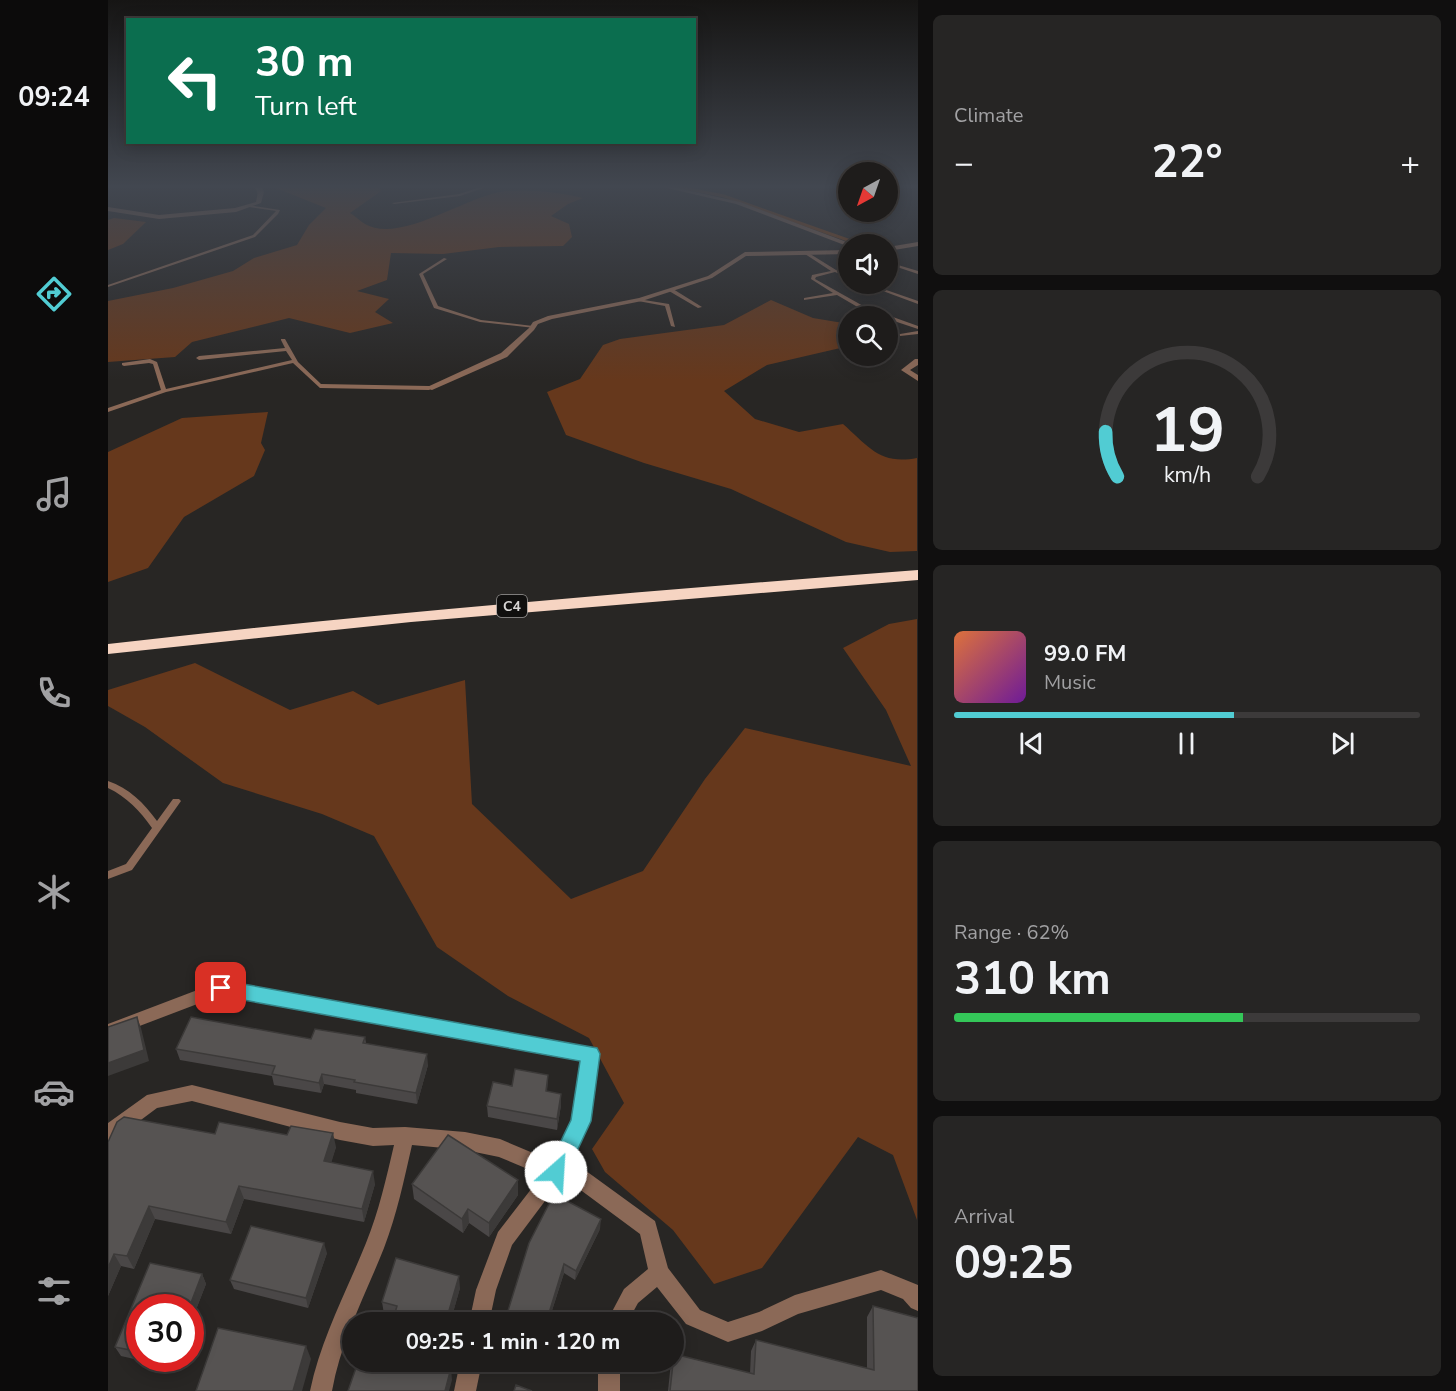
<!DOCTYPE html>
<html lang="en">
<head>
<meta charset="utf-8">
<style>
  :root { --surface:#1e1c1b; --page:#262524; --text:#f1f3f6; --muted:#a1a1a3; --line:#3c3a3a; --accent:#51ccd3 }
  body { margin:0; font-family:"Nunito Sans",sans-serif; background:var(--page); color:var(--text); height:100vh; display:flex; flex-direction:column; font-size:22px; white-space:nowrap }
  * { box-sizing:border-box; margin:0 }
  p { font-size:20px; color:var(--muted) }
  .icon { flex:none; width:33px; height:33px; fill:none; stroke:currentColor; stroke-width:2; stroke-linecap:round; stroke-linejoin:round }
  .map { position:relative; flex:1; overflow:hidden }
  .details { display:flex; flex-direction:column; gap:15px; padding:15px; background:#100f0f; width:538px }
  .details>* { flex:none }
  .hud { position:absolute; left:18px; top:18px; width:570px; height:126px; border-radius:0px; box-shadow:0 3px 15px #0003,0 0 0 2px var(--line); background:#0b6e4f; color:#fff; overflow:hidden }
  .needle { width:39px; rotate:220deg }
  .fabs { position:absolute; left:730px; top:162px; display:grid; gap:12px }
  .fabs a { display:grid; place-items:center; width:60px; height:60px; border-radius:50%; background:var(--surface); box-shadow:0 3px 15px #0003,0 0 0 2px var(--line); font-size:30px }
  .speed { position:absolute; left:18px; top:1294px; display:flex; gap:12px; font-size:30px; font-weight:700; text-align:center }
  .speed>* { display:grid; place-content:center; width:78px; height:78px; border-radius:50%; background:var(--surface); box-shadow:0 3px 15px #0003,0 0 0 2px var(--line); line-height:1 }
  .speed .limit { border:9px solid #d22; background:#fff; color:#111 }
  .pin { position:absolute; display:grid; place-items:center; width:51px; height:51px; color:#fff; margin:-26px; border-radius:12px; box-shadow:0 3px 9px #0006 }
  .me { position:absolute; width:66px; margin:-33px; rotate:26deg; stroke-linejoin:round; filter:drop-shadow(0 0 4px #0008) }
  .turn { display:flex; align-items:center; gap:21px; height:126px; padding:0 30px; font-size:27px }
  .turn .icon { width:78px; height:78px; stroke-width:2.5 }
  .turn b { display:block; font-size:42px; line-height:51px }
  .big { font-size:45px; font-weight:700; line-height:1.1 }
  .details .widget { flex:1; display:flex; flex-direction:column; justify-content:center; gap:9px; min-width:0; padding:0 21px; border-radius:9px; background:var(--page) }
  .details .dial { align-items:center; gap:0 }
  .dial svg { height:156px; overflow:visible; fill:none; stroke:var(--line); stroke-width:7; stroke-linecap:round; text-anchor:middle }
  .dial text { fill:var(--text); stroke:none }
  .song { display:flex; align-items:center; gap:18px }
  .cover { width:72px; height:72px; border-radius:9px; background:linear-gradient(135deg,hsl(20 70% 55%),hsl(280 70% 35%)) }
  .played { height:6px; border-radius:3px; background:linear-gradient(90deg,var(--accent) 60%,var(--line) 60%) }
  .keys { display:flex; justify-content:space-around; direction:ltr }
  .heat { display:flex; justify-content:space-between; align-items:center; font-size:33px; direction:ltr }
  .charge { height:9px; border-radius:4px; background:linear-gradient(90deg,#34c759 62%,var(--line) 0) }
  .trip { position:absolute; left:234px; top:1312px; width:342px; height:60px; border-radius:30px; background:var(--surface); box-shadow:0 3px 15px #0003,0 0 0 2px var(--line); font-weight:700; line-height:60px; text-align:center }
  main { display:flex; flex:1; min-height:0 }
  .tab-bar { display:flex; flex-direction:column; width:108px; justify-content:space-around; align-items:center; background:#0c0b0b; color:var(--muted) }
  .tab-bar .icon { width:42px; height:42px }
  .tab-bar .active { color:var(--accent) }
  .tab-bar b { font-size:27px; color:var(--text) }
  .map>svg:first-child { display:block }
  .green { fill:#66381c }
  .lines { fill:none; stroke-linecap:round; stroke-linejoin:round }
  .stream { stroke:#8a4311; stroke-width:3 }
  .service { fill:#8b6957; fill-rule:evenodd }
  .minor { fill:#8b6957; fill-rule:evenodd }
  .motorway { fill:#f6d4c2; fill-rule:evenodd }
  .wall { fill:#4a4747 }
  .shaded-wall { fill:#3c3a39 }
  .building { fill:#565352; stroke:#3c3a39; stroke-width:1.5 }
  .route { fill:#51ccd3; stroke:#358589; stroke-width:1.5 }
  .labels { text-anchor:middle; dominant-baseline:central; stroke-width:6; stroke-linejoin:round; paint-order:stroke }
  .shield { fill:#100f0e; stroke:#9b9998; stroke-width:1.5 }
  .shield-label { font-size:14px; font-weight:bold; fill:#d6d4d3 }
</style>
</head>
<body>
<main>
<nav class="tab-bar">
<b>09:24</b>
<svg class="icon active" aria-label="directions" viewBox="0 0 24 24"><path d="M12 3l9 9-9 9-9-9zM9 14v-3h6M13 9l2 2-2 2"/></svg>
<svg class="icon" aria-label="music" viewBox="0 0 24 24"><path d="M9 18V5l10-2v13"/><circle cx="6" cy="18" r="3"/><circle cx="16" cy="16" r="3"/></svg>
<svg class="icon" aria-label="phone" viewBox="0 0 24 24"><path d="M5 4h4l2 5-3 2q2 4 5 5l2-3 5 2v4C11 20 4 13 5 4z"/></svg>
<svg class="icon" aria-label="climate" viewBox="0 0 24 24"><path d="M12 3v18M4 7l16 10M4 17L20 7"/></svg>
<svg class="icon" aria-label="car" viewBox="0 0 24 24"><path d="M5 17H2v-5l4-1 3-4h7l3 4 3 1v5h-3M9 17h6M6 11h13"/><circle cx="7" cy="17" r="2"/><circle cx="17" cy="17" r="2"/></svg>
<svg class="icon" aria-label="filters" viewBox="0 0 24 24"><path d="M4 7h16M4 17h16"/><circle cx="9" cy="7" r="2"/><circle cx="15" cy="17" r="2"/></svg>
</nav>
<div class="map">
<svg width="810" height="1391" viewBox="0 0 810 1391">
  <rect width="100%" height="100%" fill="#282624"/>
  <g class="green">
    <path d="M160,185H270L273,191L242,213C247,216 252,221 257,224C291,244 356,198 392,192C416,188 451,192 475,198L460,204L443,216L461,224L464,237L455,246L391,247L335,254L283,253L279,280L249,291L281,299L267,312L285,323L242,333L181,318L84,342L67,357L0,362V301L65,288L125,271L146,258L189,245L201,225L218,208Z"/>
    <polygon points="6,218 38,222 15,244 0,250 0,220"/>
    <path d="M663,300L705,318L741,324V346L659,365L616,391L647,419L691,432L735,424C761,447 772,465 809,458V551L782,552L738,542L623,489L536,463L458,435L439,392L472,379L495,345L512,339L616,325Z"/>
    <polygon points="160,412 153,443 157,450 146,476 76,517 40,568 0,582 0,452 74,418"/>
    <polygon points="809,619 809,1220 785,1155 750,1137 654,1268 606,1284 565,1230 497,1172 484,1149 516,1103 481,1038 400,996 329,947 266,836 214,814 115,783 37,727 0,706 0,690 87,663 182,710 245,691 270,705 357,680 364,804 463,899 535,871 597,779 637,728 803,766 778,710 735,648 781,624"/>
  </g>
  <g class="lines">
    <polyline class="stream" points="561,185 616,196 751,244"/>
    <g class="service">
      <polygon points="379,185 384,185 352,196 286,204 284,203 351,194"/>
      <polygon points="140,205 172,210 170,214 147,237 0,287 0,285 145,235 168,211 141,207"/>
      <polygon points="697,252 699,252 728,270 741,267 741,269 732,271 741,275 741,278 727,272 708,277 707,279 757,307 810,326 810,329 780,319 780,316 776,316 753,309 729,295 696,300 696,298 725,293 703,279 704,275 723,271 697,254"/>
      <polygon points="336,258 339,259 315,274 330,306 373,320 425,326 427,326 427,328 372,322 326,308 311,274"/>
      <polygon points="780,262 810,271 810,274 780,264"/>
      <polygon points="756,284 761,284 810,301 810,304"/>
      <polygon points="561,289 565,289 594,307 590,308 561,291"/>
      <polygon points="530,299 561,304 567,327 563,326 557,306 530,301"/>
      <polygon points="810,331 810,334 792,336 780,334 780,332 792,334"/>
      <polygon points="173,339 177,339 190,362 213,384 321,386 324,388 321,390 212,388 185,363 58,392 0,412 0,408 53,390 45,364 41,363 16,366 14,365 14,363 42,359 49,362 58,389 184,360 178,351 91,360 88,358 91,356 177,348 173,340"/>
      <path d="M0,781C21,788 36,803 49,821L65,799H71L73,801L24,870L0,879V871L18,864L44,828C32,811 19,797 0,788Z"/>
    </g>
    <g class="minor">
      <path d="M143,185L154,187L156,192L153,203L128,212L51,219L0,211V207L51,215L127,208L148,202C150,193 151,191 143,185Z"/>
      <polygon points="546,185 556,185 632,202 744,244 739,246 628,204"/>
      <polygon points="810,242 810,246 780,251 780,247"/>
      <polygon points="741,250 741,254 638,256 604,278 534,301 444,319 430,324 426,330 399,357 324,390 317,388 393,353 421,328 425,322 440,316 531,298 600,276 637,252"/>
      <polygon points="807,359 810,359 810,365 802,370 810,375 810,381 793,370"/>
      <path d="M113,981L488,1049L490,1054L481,1121L463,1160L547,1221L560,1268L592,1310L620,1322L651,1312L687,1295L773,1270L810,1285V1311L803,1308L795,1299L773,1290L690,1314L654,1331L620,1342L578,1324L549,1287L530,1303L519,1323H498L516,1289L540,1269L532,1234L455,1177L404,1245L388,1290L381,1323H361L368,1290L390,1232L434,1175L391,1157L357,1150L304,1145C296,1180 289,1214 276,1248C257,1296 233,1340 224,1391H202C213,1338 238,1293 258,1243C271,1211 278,1179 286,1145L265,1146L232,1140L84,1101L49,1108L6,1140L0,1143V1123L39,1095L84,1085L232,1122L265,1128L297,1127L357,1132L392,1139L444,1161L463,1120L473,1060L113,995L0,1038V1024Z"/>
      <polygon points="352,1362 374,1362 368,1391 346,1391"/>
      <rect x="490" y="1362" width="22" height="29"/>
    </g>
    <path class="motorway" d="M810,570V580L303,622L0,654V644C269,613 539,591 810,570Z"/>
  </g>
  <g class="wall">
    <polygon points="257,1037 258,1043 320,1065 309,1104 248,1093 248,1090 216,1084 213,1093 166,1085 164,1076 72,1060 68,1049 203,1039"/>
    <polygon points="440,1075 439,1092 453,1094 453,1105 449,1130 380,1117 379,1106 404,1086"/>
    <polygon points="107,1134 228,1147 223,1162 267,1184 256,1222 136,1199 123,1234 47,1219 26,1269 13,1266 0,1296 0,1142"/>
    <polygon points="304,1184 410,1195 381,1237 361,1223 355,1233 306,1199"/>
    <polygon points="492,1229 467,1280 456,1273 440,1323 399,1323 399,1314"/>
    <polygon points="219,1253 200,1308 126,1289 122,1280"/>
    <polygon points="42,1263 94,1274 98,1284 82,1325 82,1308 32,1308 32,1359 70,1359 66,1368 13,1356 7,1347"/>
    <polygon points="352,1288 342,1323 284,1323 286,1317 276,1314 274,1302"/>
    <polygon points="765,1306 810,1391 560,1391 563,1362 642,1374 643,1351 648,1340 759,1368 759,1317"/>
  </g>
  <g class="shaded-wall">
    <polygon points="29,1017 33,1028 41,1061 0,1076 0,1063"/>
    <polygon points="319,1054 320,1065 309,1104 308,1093"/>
    <polygon points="214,1074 216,1084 213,1093 211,1083"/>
    <polygon points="453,1094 453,1105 449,1130 449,1119"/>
    <polygon points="225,1133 228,1147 220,1174 216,1161"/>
    <polygon points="265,1171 267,1184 256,1222 254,1209"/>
    <polygon points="410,1180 410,1195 381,1237 381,1223"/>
    <polygon points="131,1186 136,1199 123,1234 118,1222"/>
    <polygon points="41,1206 47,1219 26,1269 19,1256"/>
    <polygon points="360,1209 361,1223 355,1233 354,1219"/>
    <polygon points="493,1219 492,1229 467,1280 468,1271"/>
    <polygon points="216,1243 219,1253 200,1308 198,1298"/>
    <polygon points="6,1254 13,1266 0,1296 0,1268"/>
    <polygon points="456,1264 456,1273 440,1323 438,1323"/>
    <polygon points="94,1274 98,1284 82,1325 82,1308 81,1308"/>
    <polygon points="351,1276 352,1288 342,1323 338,1323"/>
    <polygon points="198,1346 203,1359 194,1391 185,1391"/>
    <polygon points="61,1359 70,1359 66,1368"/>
    <polygon points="343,1368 344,1380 341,1391 337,1391"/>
  </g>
  <g class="building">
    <polygon points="29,1017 36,1050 0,1063 0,1027"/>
    <polygon points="83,1017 203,1039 207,1029 257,1037 255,1043 319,1054 308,1093 246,1082 247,1080 214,1074 211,1083 164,1074 167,1066 68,1049"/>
    <polygon points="407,1069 440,1075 438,1091 453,1094 449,1119 379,1106 385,1082 404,1086"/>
    <polygon points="16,1117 107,1134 111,1122 179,1135 183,1126 225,1133 216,1161 265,1171 254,1209 131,1186 118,1222 41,1206 19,1256 6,1254 0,1268 0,1142 9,1122"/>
    <polygon points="340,1135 410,1180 381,1223 360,1209 354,1219 304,1184"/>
    <polygon points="446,1194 493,1219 468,1271 456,1264 438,1323 421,1323 399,1314 421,1243"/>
    <polygon points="143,1226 216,1243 198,1298 122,1280"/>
    <polygon points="288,1258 351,1276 338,1321 324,1317 322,1323 284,1323 289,1306 274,1302"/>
    <polygon points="42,1263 94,1274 81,1308 32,1308 32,1352 7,1347"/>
    <polygon points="765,1306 810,1318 810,1391 562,1391 566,1354 646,1374 648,1340 766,1370"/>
    <polygon points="110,1328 198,1346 185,1391 88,1391"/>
    <polygon points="250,1362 323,1362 343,1368 337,1391 240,1391"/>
    <polygon points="408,1385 424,1391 406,1391"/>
  </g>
  <linearGradient id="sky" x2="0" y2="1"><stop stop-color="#161514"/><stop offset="0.49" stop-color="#424750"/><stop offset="1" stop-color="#424750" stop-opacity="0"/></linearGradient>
  <rect width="810" height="380" fill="url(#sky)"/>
  <polygon class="route" points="113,980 489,1048 492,1054 483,1121 456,1179 448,1182 441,1179 438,1172 463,1120 472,1061 113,996 107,993 104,988 107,982"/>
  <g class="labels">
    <rect class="shield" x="389" y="595" width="30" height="22" rx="4.5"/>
    <g class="shield-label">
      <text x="404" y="606">C4</text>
    </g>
  </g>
</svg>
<div class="fabs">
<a><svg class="needle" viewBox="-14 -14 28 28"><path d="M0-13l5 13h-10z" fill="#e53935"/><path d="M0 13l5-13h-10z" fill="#a1a1a3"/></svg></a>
<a><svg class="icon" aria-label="sound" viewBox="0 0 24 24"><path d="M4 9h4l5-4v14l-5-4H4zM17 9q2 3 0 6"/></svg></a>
<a><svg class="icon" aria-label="search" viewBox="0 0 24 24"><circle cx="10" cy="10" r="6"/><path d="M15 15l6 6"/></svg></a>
</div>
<div class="speed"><div class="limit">30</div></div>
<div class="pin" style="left:113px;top:988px;background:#d93025"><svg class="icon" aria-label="arrive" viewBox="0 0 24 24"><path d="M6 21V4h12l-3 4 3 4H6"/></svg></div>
<svg class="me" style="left:448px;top:1172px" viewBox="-20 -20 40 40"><circle r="19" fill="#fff"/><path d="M0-13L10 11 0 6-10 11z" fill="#51ccd3"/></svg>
<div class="trip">09:25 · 1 min · 120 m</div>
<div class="hud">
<div class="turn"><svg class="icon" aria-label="left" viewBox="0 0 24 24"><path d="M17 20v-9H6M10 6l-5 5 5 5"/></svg><div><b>30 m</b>Turn left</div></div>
</div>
</div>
<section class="details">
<div class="widget"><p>Climate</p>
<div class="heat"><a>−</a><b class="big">22°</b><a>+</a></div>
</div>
<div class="widget dial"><svg viewBox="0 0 100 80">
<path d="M14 69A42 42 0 1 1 86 69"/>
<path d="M14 69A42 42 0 0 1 8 46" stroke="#51ccd3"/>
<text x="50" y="56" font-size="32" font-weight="700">19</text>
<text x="50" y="72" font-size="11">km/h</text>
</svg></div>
<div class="widget">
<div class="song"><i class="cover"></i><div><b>99.0 FM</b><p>Music</p></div></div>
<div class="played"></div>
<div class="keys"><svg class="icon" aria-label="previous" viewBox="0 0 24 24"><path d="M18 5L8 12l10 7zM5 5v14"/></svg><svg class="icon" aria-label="pause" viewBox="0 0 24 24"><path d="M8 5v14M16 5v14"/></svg><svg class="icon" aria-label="next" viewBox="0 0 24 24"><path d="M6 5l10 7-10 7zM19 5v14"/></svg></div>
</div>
<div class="widget"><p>Range · 62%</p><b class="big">310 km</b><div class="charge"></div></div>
<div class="widget"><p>Arrival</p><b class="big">09:25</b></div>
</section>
</main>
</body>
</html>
